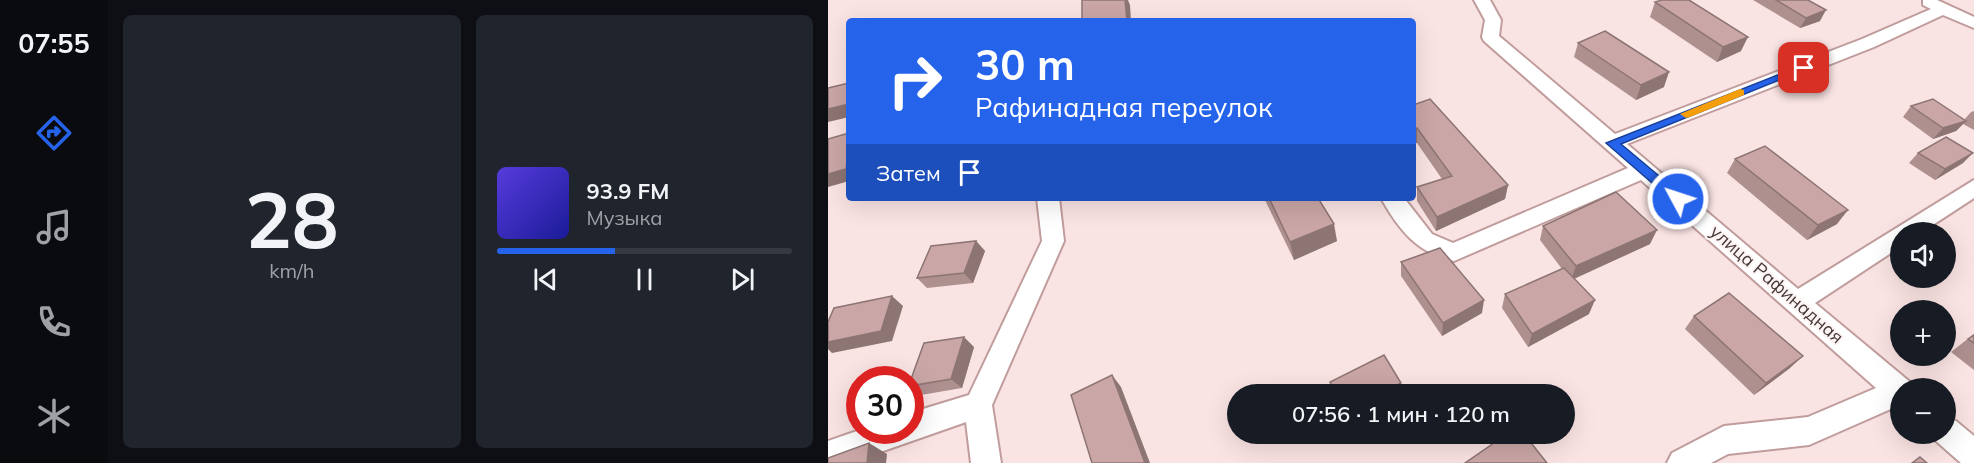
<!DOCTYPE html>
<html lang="ru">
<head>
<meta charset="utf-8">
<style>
  :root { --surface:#171b24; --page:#20242c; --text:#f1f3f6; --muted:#9ea1a6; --line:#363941; --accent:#2563eb }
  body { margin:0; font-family:Mulish,sans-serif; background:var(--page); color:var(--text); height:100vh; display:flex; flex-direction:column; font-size:22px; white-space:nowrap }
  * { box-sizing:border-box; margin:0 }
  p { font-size:20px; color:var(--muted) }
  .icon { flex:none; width:33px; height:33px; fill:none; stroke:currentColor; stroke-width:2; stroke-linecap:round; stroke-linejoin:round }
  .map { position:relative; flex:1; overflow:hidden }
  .panel { display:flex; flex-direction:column; gap:15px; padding:15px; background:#0d0f14; width:720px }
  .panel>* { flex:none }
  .banner { position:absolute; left:18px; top:18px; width:570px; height:183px; border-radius:6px; box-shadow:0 6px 24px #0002; background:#2563eb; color:#fff; overflow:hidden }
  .fabs { position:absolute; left:1062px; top:222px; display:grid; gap:12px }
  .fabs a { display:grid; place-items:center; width:66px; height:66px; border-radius:50%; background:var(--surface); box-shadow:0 6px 24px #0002; font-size:30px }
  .speed { position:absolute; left:18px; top:366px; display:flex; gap:12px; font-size:30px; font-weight:700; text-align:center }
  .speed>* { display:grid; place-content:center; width:78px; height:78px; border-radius:50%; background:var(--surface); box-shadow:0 6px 24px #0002; line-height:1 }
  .speed .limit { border:9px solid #d22; background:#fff; color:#111 }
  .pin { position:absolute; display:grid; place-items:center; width:51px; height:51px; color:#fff; margin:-26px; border-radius:12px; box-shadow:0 3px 9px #0006 }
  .me { position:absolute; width:66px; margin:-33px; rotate:310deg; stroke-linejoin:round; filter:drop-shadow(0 0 4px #0008) }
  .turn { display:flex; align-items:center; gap:21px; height:126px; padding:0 30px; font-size:27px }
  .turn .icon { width:78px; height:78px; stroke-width:2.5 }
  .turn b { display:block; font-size:42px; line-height:51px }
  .then { display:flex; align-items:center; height:57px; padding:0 30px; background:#0003; gap:12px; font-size:22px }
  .panel .widget { flex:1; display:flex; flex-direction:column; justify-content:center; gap:9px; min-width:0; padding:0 21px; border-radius:9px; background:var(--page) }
  .panel .dial { align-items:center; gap:0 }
  .dial b { font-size:78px; line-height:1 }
  .song { display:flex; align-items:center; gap:18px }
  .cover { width:72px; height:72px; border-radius:9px; background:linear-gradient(135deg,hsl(250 70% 55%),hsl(240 70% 35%)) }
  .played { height:6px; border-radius:3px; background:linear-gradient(90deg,var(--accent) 40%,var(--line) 40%) }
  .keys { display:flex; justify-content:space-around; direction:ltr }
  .panel .tiles { flex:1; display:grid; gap:15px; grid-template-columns:repeat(2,1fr) }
  .trip { position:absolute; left:399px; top:384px; width:348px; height:60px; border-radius:30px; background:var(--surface); box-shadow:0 6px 24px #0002; font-weight:600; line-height:60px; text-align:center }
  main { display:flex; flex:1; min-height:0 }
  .dock { display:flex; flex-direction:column; width:108px; justify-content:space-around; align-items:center; background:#090b0e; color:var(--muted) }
  .dock .icon { width:42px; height:42px }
  .dock .active { color:var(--accent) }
  .dock b { font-size:27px; color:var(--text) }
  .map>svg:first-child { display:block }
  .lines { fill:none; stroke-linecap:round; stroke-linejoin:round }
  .minor-casing { stroke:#c09d9c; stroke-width:4 }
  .minor { fill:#fff; fill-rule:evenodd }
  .wall { fill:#ae908f }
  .shaded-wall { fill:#8d7574 }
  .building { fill:#caa7a6; stroke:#8d7574; stroke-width:1.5 }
  .route { fill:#2563eb; stroke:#184099; stroke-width:1.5 }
  .slow { fill:#f59e0b }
  .labels { text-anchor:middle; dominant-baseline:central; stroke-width:4.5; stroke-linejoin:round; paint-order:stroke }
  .street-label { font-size:18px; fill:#473838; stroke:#fcf5f4 }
</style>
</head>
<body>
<main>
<nav class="dock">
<b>07:55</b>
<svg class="icon active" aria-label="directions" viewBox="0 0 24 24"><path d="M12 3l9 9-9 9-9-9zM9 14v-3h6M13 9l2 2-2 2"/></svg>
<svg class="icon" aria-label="music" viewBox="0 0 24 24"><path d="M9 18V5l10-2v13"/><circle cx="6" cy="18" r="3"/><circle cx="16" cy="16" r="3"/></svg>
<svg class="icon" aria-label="phone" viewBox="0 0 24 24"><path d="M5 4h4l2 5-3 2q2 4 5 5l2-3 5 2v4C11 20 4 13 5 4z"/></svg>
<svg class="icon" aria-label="climate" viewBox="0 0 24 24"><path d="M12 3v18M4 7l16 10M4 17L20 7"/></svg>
</nav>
<section class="panel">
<div class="tiles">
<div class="widget dial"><b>28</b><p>km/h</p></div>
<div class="widget">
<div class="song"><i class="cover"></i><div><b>93.9 FM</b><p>Музыка</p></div></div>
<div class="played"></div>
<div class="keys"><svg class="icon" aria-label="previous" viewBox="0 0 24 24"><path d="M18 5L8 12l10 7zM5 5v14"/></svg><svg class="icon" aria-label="pause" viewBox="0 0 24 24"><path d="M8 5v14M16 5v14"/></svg><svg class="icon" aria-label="next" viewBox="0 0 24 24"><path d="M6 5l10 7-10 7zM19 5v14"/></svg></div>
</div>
</div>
</section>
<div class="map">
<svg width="1146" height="463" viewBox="0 0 1146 463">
  <rect width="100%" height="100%" fill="#fae3e3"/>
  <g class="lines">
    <g class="minor-casing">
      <g id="minor">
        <path d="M646,0H662L673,20L671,36L787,134L1034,39L1103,9L1095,5V0H1109L1146,17V28L1115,15L1046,47L799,144L970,289L1146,180V198L1094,232H1072V247L987,303L1082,382L1085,388H1072V405L981,445L900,454L883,463H839L844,453L896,426L980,417L1048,388L813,180L626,261C589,253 571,230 553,198H576L604,234L625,243L800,168L656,41L654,37L657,20Z"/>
        <polygon points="209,198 231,198 236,241 164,405 173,463 143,463 138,422 21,463 0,463 0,441 32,430 82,430 82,413 141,395 214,241"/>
        <polygon points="1118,417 1128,421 1146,436 1146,463 1133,463 1108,441 1105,434 1118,434"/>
      </g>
    </g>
    <use href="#minor" class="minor"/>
  </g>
  <g class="wall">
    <polygon points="925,0 980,0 992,21 972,28"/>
    <polygon points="827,2 913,51 889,62 822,17"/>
    <polygon points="750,43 836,87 808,100 746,57"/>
    <polygon points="585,105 680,185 677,199 608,231 589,201 589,187 614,179 589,143"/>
    <polygon points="1083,106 1136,120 1143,112 1146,111 1146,130 1135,124 1128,131 1105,139 1075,117"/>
    <polygon points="1090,153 1135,163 1107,180 1081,163"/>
    <polygon points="907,159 1009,224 979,240 899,173"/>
    <polygon points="436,198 490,198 509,241 466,260"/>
    <polygon points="715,226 822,244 746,279 761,314 700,347 674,308 677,294 734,269 712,240"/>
    <polygon points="148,241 157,251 145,283 99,288 89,278"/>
    <polygon points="573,262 654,313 614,336 573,276"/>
    <polygon points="866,316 962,368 926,395 857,329"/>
    <polygon points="1146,334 1146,370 1123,352"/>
    <polygon points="146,347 134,388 93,395 82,387 82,382"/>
    <polygon points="502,382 573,392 568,394 505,394 503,391"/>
  </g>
  <g class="shaded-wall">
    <polygon points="297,0 300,0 302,5 303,21 299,21"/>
    <polygon points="998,10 992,21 972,28 978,18"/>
    <polygon points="920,37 913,51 889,62 895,47"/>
    <polygon points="841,72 836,87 808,100 813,85"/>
    <polygon points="21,104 21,117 0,122 0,109"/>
    <polygon points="1138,121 1128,131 1105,139 1115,128"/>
    <polygon points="589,128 589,143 585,144 585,130"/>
    <polygon points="21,146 21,181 0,187 0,174"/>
    <polygon points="1145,153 1135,163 1107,180 1117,169"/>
    <polygon points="680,185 677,199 608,231 609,217"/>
    <polygon points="1020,210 1009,224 979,240 990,225"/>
    <polygon points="506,224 509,241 466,260 462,242"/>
    <polygon points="829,230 822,244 743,280 748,266"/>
    <polygon points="148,241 157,251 145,283 136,273"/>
    <polygon points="64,296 75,306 64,341 4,353 0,349 0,342"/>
    <polygon points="656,300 654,313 614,336 615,323"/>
    <polygon points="767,300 761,314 700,347 704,334"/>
    <polygon points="136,337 146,347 134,388 123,379"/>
    <polygon points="975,356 962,368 926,395 938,383"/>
    <polygon points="284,375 293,387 322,463 317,463"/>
    <polygon points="573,383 573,392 568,394 551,394"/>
    <polygon points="41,443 59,454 58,463 39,463"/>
  </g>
  <g class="building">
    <polygon points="254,0 297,0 299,21 254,21"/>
    <polygon points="834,0 861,0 920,37 895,47 827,2"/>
    <polygon points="948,0 980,0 998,10 978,18"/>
    <polygon points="777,31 841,72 813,85 750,43"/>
    <polygon points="21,83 21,104 0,109 0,88"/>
    <polygon points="602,99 680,185 609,217 589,187 624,176 589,128 585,130 585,105"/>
    <polygon points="1105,99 1138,121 1115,128 1083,106"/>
    <polygon points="21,133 21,146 18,169 0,174 0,139"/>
    <polygon points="1118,137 1145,153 1117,169 1090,153"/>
    <polygon points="937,146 1020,210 990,225 907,159"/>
    <polygon points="788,192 829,230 748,266 715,226"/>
    <polygon points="441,198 490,198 506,224 462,242"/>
    <polygon points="148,241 136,273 89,278 103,246"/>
    <polygon points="612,248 656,300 615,323 573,262"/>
    <polygon points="736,268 767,300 704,334 677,294"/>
    <polygon points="901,293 975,356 938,383 866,316"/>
    <polygon points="64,296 53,331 0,342 0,322 6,308"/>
    <polygon points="1146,335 1146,343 1140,339"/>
    <polygon points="136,337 123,379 82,386 82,382 96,343"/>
    <polygon points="556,355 573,383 551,394 508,394 502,382"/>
    <polygon points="284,375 317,463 264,463 243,395"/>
    <polygon points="679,434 696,434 719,463 637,463"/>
    <polygon points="41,443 39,463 0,463 0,458"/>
    <polygon points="1092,457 1099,463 1084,463"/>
  </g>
  <polygon class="route" points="972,66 981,68 793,144 855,196 855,202 846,202 778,143"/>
  <polygon class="slow" points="912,89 916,90 916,95 862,117 858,118 852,114"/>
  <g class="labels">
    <g class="street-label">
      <text transform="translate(949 284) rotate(41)">улица Рафинадная</text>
    </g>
  </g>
</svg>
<div class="fabs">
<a><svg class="icon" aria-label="sound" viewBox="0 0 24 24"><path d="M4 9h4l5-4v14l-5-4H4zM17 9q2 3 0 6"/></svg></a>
<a>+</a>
<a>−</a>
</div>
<div class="speed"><div class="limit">30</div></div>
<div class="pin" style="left:976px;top:68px;background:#d93025"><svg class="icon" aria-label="arrive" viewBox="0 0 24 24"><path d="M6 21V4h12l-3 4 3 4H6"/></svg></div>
<svg class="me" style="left:850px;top:199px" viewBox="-20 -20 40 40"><circle r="17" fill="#2563eb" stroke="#fff" stroke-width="3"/><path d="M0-11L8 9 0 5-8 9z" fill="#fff"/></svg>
<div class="trip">07:56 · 1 мин · 120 m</div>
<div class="banner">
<div class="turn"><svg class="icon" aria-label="right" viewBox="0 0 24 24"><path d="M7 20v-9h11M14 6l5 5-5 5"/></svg><div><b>30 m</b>Рафинадная переулок</div></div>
<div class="then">Затем<svg class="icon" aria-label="arrive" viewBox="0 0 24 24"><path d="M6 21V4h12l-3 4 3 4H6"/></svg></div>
</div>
</div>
</main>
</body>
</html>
